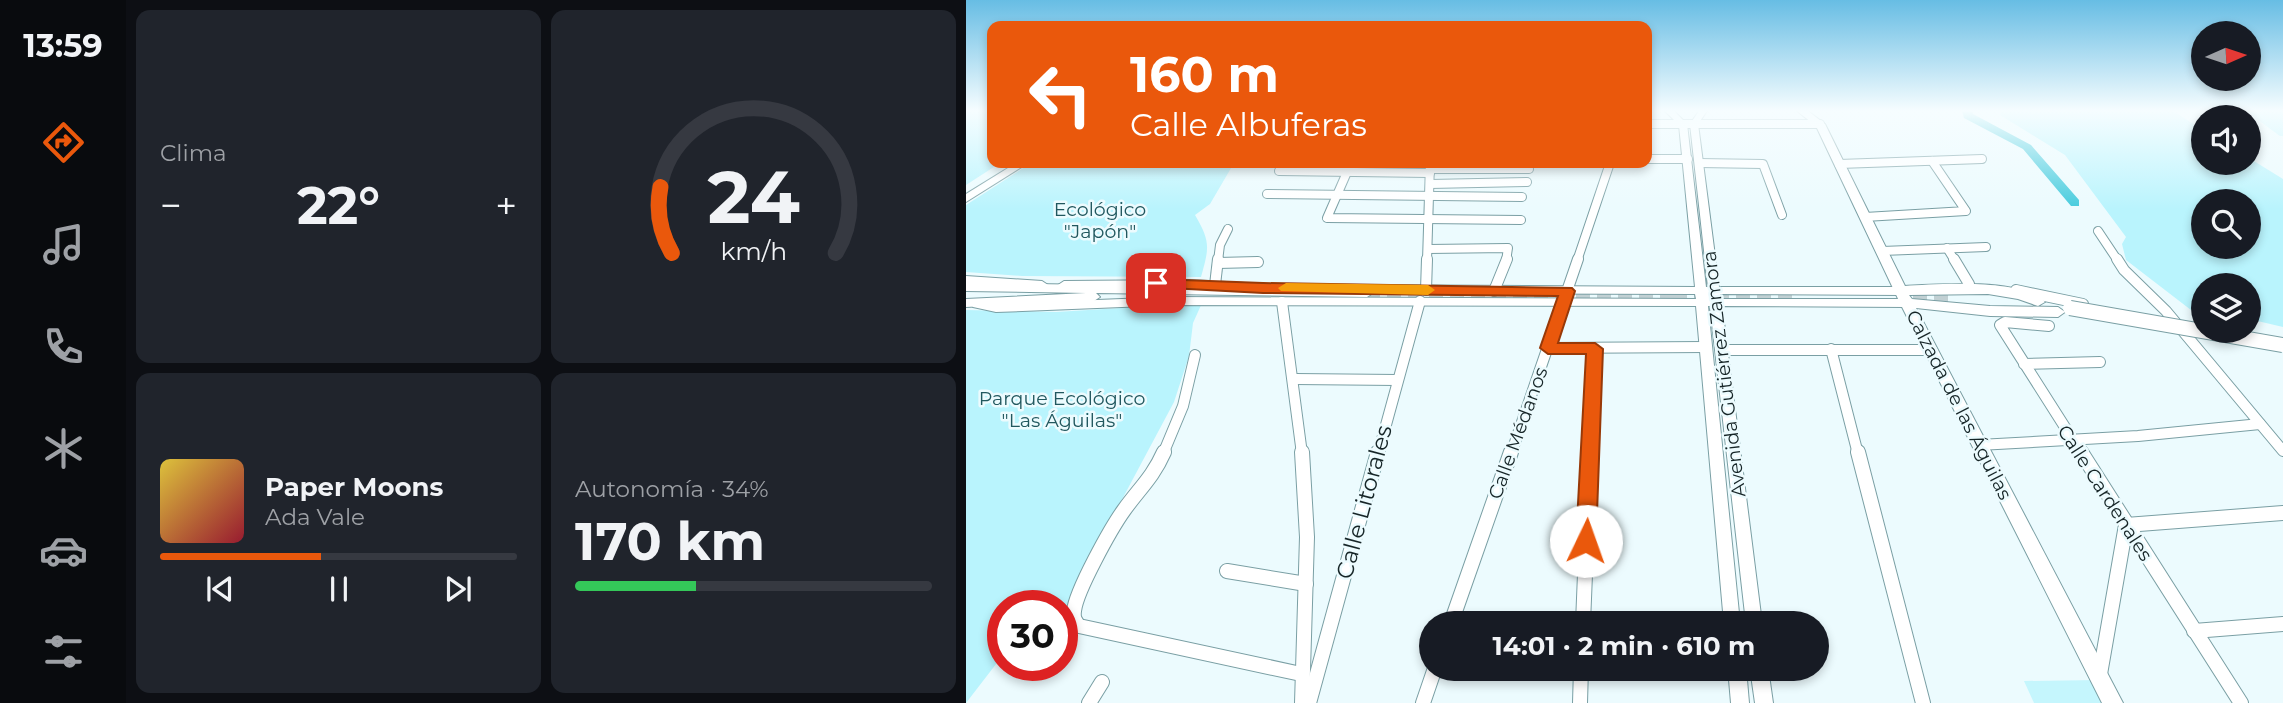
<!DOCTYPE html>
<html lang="es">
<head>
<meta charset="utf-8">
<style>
  :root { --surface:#171b24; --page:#20242c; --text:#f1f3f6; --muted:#9ea1a6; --line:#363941; --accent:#ea580c }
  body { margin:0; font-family:Montserrat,sans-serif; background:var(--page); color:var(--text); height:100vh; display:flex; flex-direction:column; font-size:26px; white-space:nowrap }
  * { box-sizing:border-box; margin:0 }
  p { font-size:23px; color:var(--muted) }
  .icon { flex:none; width:38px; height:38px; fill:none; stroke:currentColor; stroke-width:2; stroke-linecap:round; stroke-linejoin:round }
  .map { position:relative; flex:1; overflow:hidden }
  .details { display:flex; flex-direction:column; gap:10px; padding:10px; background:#0d0f14; width:840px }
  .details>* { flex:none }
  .top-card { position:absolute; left:21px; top:21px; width:665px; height:147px; border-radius:14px; box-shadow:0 4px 10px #0003; background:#ea580c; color:#fff; overflow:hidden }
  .needle { width:46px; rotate:87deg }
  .fabs { position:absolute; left:1225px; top:21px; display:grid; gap:14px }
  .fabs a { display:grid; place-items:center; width:70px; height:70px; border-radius:50%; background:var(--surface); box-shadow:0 4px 10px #0003; font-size:35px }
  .speed { position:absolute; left:21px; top:590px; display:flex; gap:14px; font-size:35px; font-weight:700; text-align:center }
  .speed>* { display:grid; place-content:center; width:91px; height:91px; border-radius:50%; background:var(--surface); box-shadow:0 4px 10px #0003; line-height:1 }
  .speed .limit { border:10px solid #d22; background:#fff; color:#111 }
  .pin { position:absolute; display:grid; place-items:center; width:60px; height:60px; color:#fff; margin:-30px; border-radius:14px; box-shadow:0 4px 10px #0006 }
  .me { position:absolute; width:77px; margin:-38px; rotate:3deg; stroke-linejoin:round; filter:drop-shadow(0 0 5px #0008) }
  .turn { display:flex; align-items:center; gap:24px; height:147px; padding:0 28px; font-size:32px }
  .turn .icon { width:91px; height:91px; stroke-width:2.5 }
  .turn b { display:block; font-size:49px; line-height:60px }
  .big { font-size:52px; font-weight:700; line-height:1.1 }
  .details .widget { flex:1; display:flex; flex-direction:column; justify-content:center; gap:10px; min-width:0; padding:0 24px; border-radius:14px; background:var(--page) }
  .details .dial { align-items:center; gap:0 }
  .dial svg { height:182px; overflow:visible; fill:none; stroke:var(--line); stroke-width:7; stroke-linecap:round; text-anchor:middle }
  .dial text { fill:var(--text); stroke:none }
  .song { display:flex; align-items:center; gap:21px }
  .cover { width:84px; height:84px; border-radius:10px; background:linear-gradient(135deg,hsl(50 70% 55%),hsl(350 70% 35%)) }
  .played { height:7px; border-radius:4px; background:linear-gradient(90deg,var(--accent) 45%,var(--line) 45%) }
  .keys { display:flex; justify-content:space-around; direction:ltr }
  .heat { display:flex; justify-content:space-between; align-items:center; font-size:38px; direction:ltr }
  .charge { height:10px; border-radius:5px; background:linear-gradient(90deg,#34c759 34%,var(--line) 0) }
  .details .tiles { flex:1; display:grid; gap:10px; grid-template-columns:repeat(2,1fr) }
  .trip { position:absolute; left:453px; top:611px; width:410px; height:70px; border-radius:35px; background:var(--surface); box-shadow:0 4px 10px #0003; font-weight:700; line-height:70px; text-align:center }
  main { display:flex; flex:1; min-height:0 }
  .dock { display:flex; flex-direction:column; width:126px; justify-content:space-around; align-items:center; background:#090b0e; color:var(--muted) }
  .dock .icon { width:49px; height:49px }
  .dock .current { color:var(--accent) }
  .dock b { font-size:32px; color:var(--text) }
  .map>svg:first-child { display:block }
  .built { fill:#c5f6fd }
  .green { fill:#b9f4fd; fill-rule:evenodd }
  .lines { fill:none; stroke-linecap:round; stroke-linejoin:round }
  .river { fill:#45cbdd; fill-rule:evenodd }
  .secondary-tunnel { stroke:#c1d0d3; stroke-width:14; stroke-dasharray:14 7; stroke-linecap:butt }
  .minor-far2-casing { stroke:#7a9fa4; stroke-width:10 }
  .minor-far1-casing { stroke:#7a9fa4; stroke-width:12 }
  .minor-casing { stroke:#7a9fa4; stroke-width:16 }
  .tertiary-casing { stroke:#7a9fa4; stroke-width:2 }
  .secondary-casing { stroke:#7a9fa4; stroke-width:2 }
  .minor-far2 { stroke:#fff; stroke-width:8 }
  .minor-far1 { stroke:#fff; stroke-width:10 }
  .minor { stroke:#fff; stroke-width:14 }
  .tertiary { fill:#fff; fill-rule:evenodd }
  .secondary { fill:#fff; fill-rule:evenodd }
  .secondary-bridge-casing { stroke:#7a9fa4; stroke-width:16; stroke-linecap:butt }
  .secondary-bridge { stroke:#fff; stroke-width:14 }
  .route { fill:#ea580c; stroke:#983908; stroke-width:2 }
  .slow { fill:#f59e0b }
  .labels { text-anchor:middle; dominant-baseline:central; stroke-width:5; stroke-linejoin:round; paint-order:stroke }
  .park-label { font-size:19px; fill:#21585f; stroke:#ecfbfe }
  .street-label { font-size:19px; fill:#162527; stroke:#ecfbfe }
  .near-street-label { font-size:23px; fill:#162527; stroke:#ecfbfe }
</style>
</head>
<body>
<main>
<nav class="dock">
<b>13:59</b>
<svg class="icon current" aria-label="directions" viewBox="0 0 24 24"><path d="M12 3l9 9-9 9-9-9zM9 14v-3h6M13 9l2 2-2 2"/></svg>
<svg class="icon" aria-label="music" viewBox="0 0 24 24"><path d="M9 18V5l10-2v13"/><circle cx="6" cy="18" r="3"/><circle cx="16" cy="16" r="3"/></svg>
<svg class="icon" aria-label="phone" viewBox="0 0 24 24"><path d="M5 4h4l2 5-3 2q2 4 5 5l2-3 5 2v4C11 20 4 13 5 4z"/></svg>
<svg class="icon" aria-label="climate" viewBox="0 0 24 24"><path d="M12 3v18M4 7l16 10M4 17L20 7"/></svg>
<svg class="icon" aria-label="car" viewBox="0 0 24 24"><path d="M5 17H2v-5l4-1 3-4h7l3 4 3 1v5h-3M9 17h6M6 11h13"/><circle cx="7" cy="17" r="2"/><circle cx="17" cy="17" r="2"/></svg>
<svg class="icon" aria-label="filters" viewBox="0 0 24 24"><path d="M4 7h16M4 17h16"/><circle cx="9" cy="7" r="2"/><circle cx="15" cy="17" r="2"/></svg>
</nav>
<section class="details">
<div class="tiles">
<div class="widget"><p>Clima</p>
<div class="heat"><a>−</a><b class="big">22°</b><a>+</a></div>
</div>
<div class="widget dial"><svg viewBox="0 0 100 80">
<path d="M14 69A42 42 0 1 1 86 69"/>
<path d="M14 69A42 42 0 0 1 9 40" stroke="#ea580c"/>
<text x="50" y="56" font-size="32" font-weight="700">24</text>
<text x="50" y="72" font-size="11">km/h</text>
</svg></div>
<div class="widget">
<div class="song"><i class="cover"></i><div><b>Paper Moons</b><p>Ada Vale</p></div></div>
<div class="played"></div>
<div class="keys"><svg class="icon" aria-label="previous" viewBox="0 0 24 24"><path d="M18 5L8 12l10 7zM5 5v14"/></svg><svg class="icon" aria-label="pause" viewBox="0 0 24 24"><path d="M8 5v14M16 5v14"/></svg><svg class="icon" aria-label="next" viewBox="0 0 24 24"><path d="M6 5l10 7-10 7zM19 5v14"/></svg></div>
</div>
<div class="widget"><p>Autonomía · 34%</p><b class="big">170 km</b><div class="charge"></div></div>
</div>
</section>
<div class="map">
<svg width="1317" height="703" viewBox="0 0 1317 703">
  <rect width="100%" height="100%" fill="#ecfbfe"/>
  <polygon class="built" points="1132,680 1145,703 1068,703 1058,681"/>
  <g class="green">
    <polygon points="0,111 26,111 26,163 34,163 0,185"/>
    <path d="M1035,111H1207L1237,130V163H1283V158L1317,179V327L1283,319V285H1237V312L1225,310L1160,260L1156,244L1160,237L1099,155L1034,115ZM1237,201H1283V247H1237Z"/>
    <polygon points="1280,111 1317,111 1317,136 1314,136"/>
    <path d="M65,163H268L244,204L229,215C245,242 243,248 235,277L56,276L0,272V205Z"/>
    <polygon points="236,303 227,323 223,356 208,402 112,582 107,604 96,609 96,606 37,606 37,655 0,703 0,310 90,312"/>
  </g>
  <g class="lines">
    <polygon class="river" points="996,111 1006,111 1007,114 1065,145 1113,200 1113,206 1105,206 1057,149 998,118"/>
    <g class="secondary-tunnel">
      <polyline points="707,294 826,294"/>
      <polyline points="400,297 717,299"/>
      <polyline points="947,301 985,301"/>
    </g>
    <g class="minor-far2-casing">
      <g id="minor-far2">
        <polyline points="681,124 854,124"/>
        <polyline points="681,159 722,159"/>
        <polyline points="385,163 361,218 555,220"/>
        <polyline points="733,163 797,164 816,215"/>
        <polyline points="873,164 1016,159"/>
        <polyline points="464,169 563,169"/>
        <polyline points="313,171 464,173"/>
        <polyline points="464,184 561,182"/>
        <polyline points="301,194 556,197"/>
        <polyline points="899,217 1000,211 966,161"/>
        <polyline points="1132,231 1152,261"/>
        <polyline points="981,248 989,261"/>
        <polyline points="462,249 542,248 540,261"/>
        <polyline points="916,251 1020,247"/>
        <polyline points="252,261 254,245 262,229"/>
        <polyline points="461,261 464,163"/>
        <polyline points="611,261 644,163"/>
      </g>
    </g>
    <g class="minor-far1-casing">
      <g id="minor-far1">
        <polyline points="988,259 1003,284"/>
        <polyline points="1151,259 1158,270 1200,311 1317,451"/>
        <polyline points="252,263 292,262"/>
        <polyline points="249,285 252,259"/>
        <polyline points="460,290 461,259"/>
        <polyline points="1050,290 1117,304"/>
        <polyline points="528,291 541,259"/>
        <polyline points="316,302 336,454"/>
        <polyline points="1083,326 1039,322 1034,325 1116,454"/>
        <polyline points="582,348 739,347"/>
        <polyline points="865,349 892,454"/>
        <polyline points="755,350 965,350"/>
        <polyline points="1058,364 1134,362"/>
        <polyline points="329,379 431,380"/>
        <polyline points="1013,445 1172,436 1294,424"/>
        <polyline points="197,454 217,406 229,355"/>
        <polyline points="412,454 454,301"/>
        <polyline points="545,454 612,259"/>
        <polyline points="624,454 629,349"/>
      </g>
    </g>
    <g class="minor-casing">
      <g id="minor">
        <path d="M198,452C187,477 173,489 158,510C145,528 110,591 108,611C107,618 109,621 113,626L335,674"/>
        <polyline points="892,452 957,703"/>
        <polyline points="1115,452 1275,703"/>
        <polyline points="261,571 340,584"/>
        <polyline points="485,623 545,452"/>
        <polyline points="617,623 624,452"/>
        <polyline points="1228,631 1317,624"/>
        <polyline points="1134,674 1160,525 1317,513"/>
        <polyline points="123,703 136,682"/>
        <polyline points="336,703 341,537 336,452"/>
        <polyline points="343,703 412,452"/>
        <polyline points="457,703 469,668"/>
        <polyline points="614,703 615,668"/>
      </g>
    </g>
    <g class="tertiary-casing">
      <g id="tertiary">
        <polygon points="699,111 708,111 721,124 740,287 742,287 724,124 733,111 741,111 732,124 753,287 935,287 941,291 935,295 754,294 755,299 941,299 947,303 941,307 756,306 796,623 780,623 744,306 742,306 774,623 758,623 730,306 206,305 30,312 7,307 5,304 11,300 30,304 206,297 730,299 729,294 385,293 379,289 385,285 729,287 713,125"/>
        <polygon points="0,276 76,281 82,285 76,289 0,284"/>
        <polygon points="224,280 297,284 303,288 297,292 224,288 98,289 92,285 98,281"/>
        <polygon points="762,668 780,668 783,703 765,703"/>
        <polygon points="784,668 802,668 807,703 789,703"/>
      </g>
    </g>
    <g class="secondary-casing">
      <g id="secondary">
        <path d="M831,111H842L859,124L939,286C971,284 1055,278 1079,302L1072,306L1052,299L1022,294L943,295L946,299L1024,306L1092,307L1099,312L1092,317L1024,316L950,308L1157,703H1136L934,303L850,126Z"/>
        <polygon points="50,163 62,163 0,202 0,194"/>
        <polygon points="0,283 401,289 407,293 401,297 130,293 134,297 128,301 0,307 0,299 120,293 0,291"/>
      </g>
    </g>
    <use href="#minor-far2" class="minor-far2"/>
    <use href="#minor-far1" class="minor-far1"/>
    <use href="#minor" class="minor"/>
    <use href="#tertiary" class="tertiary"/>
    <use href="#secondary" class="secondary"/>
    <g class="secondary-bridge-casing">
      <polyline id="secondary-bridge" points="1104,308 1317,345"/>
    </g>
    <use href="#secondary-bridge" class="secondary-bridge"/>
  </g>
  <linearGradient id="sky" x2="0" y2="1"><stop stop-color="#67bde4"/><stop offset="0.53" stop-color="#f6fdff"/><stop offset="1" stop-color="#f6fdff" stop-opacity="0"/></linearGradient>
  <rect width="1317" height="209" fill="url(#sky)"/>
  <polygon class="route" points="190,279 297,283 606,288 609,291 592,343 629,343 637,349 630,541 627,547 620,550 613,547 610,541 620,354 582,354 574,348 592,296 297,293 185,287 183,283 185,280"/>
  <polygon class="slow" points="320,283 462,285 469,290 462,295 315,291 312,288"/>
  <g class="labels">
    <g class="park-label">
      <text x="134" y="209">Ecológico<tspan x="134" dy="22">"Japón"</tspan></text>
      <text x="96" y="398">Parque Ecológico<tspan x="96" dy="22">"Las Águilas"</tspan></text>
    </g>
    <g class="street-label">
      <text transform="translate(758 374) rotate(-97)">Avenida Gutiérrez Zamora</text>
      <text transform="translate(993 405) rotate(63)">Calzada de las Águilas</text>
      <text transform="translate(552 433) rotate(-70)">Calle Médanos</text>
      <text transform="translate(1139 493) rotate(57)">Calle Cardenales</text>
    </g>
    <g class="near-street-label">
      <text transform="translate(398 502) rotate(-75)">Calle Litorales</text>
    </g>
  </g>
</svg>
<div class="fabs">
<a><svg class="needle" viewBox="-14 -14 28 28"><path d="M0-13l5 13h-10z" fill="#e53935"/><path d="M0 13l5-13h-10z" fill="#9ea1a6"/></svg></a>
<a><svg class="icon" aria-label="sound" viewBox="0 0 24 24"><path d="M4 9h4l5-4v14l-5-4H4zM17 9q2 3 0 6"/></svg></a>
<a><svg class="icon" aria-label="search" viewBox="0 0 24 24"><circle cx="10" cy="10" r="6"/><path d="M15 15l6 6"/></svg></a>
<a><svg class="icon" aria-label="layers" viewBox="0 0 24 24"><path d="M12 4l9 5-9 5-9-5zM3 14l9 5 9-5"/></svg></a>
</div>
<div class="speed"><div class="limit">30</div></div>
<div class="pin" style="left:190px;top:283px;background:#d93025"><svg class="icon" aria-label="arrive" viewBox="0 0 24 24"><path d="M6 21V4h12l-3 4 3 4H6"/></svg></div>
<svg class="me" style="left:620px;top:541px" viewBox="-20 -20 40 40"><circle r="19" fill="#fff"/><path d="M0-13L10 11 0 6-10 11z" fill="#ea580c"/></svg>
<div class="trip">14:01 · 2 min · 610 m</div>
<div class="top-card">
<div class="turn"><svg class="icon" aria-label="left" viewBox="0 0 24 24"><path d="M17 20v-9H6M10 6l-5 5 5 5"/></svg><div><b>160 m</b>Calle Albuferas</div></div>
</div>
</div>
</main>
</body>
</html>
